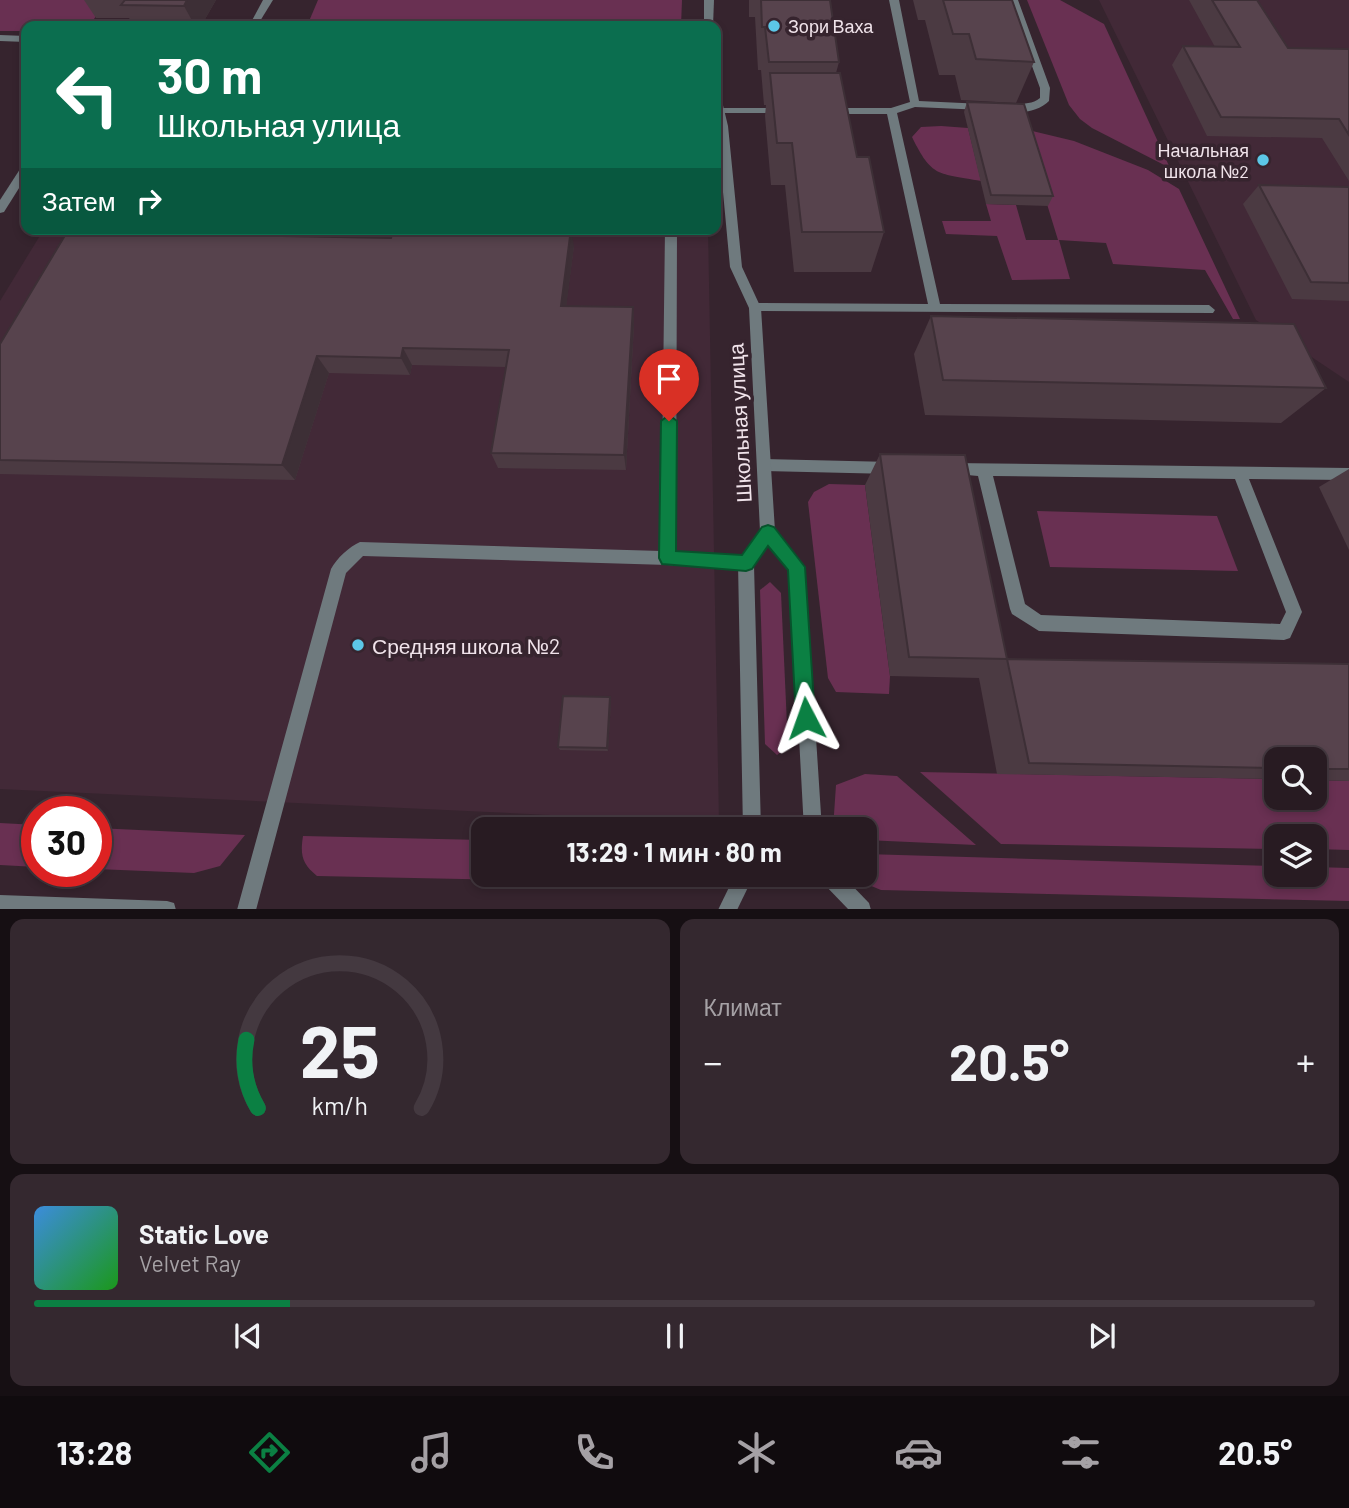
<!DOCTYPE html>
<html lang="ru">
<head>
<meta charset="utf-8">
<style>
  :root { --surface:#281b22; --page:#34282f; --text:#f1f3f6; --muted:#a5a1a5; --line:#443940; --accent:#0b8043 }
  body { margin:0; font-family:Barlow,sans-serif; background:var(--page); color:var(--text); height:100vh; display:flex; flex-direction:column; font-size:26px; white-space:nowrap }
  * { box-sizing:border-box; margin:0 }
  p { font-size:23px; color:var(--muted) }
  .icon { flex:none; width:38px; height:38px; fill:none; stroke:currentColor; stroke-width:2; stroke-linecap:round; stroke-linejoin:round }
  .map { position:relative; height:909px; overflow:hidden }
  .details { display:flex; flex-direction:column; gap:10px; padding:10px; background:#160f13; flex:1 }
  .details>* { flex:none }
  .guide { position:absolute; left:21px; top:21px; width:700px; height:214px; border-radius:14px; box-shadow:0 4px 10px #0003,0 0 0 2px var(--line); background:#0b6e4f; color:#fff; overflow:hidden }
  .tools { position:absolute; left:1264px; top:747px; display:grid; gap:14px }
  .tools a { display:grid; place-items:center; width:63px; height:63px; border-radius:14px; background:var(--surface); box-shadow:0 4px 10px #0003,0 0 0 2px var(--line); font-size:35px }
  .speed { position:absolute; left:21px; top:796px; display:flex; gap:14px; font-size:35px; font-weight:700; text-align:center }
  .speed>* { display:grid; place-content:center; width:91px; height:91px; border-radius:50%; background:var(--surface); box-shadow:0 4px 10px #0003,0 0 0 2px var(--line); line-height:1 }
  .speed .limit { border:10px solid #d22; background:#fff; color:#111 }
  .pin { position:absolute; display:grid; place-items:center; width:60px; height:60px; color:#fff; margin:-72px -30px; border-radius:50% 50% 50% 0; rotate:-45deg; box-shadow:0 0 7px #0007 }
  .pin .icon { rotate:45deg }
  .me { position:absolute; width:77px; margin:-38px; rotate:356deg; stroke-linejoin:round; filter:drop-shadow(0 0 5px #0008) }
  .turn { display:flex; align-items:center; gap:24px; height:147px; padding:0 21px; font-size:32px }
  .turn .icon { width:91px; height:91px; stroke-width:2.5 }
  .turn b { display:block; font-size:49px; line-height:60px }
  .then { display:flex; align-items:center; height:66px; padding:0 21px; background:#0003; gap:14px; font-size:26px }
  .big { font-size:52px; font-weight:700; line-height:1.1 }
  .details .widget { flex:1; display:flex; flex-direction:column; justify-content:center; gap:10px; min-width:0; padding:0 24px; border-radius:14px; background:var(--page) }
  .details .dial { align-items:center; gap:0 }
  .dial svg { height:182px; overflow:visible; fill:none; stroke:var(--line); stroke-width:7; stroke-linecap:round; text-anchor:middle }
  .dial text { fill:var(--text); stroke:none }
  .song { display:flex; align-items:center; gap:21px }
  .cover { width:84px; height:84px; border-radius:10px; background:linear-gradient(135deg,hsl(210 70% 55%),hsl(120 70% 35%)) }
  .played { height:7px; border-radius:4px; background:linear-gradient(90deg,var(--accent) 20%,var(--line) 20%) }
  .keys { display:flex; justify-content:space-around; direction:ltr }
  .heat { display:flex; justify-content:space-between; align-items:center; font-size:38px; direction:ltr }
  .details .tiles { flex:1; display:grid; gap:10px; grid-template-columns:1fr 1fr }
  .widget:last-child { grid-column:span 2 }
  .trip { position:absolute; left:471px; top:817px; width:406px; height:70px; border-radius:14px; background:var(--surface); box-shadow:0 4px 10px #0003,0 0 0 2px var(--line); font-weight:700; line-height:70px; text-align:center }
  .tabs { display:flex; height:112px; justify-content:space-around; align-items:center; background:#100b0e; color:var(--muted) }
  .tabs .icon { width:49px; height:49px }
  .tabs .current { color:var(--accent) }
  .tabs b { font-size:32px; color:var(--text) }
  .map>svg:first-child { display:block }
  .built { fill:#422937 }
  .green { fill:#693052 }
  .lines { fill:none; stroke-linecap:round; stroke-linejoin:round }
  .service { fill:#6f7a7e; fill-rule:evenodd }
  .minor { fill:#6f7a7e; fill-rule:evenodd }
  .wall { fill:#4b3a42 }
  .shaded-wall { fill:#3d2f36 }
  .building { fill:#57434d; stroke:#3d2f36; stroke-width:2 }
  .route { fill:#0b8043; stroke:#07532c; stroke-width:2 }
  .poi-dot { fill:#5cc7e7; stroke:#36242e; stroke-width:2.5 }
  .labels { text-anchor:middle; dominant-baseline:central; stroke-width:7; stroke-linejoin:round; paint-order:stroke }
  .far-poi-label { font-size:18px; fill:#f0e3ea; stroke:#36242e; text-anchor:start }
  .street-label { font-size:21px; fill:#f0e3ea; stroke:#36242e }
  .poi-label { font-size:21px; fill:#f0e3ea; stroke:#36242e; text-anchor:start }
</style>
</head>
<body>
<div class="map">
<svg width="1349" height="910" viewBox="0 0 1349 910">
  <rect width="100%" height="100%" fill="#36242e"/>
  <g class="built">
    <polygon points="1099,0 1349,0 1349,382 1256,320"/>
    <polygon points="44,229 708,229 719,823 0,789 0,301"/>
  </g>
  <g class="green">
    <polygon points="0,0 108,0 91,23 99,24 97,26 26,26 26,31 0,31"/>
    <polygon points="318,0 682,0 681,26 307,26"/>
    <polygon points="1027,0 1060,0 1104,24 1170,168 1092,128 1080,119 1069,105"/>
    <path d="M941,126L968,128L981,181C938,173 932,178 912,137L921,127Z"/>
    <polygon points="1024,129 1074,141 1148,170 1179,189 1240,319 1233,319 1205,270 1113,264 1106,243 1059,240 1070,279 1012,280 997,236 946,234 942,221 991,221 986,204 1016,205 1026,240 1058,240"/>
    <polygon points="829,484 865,485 890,676 889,694 836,692 828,678 808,502 814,492"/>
    <polygon points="1037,511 1217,516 1238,571 1050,567"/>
    <polygon points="770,582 781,593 788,747 777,755 765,744 760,590"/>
    <polygon points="920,772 1276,779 1276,798 1314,798 1314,780 1349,781 1349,850 1314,849 1314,836 1276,836 1276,849 1001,844"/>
    <polygon points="865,774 897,776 976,845 865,840 864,830 833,829 836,785"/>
    <polygon points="0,823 37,825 37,867 0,865"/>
    <polygon points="96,828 245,835 220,866 194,873 96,869"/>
    <path d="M303,836L483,840V875H721L707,884L317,876C302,864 300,855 303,836Z"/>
    <polygon points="865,854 1276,866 1276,875 1314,875 1314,867 1349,868 1349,901 881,890 864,883 858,875 864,875"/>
  </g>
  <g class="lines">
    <g class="service">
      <polygon points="263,0 273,0 257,26 249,26"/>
      <polygon points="889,0 899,0 919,101 984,104 989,107 984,110 915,107 897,113 940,304 1209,305 1215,310 1213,313 751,311 749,308 755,303 928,304 887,114 831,114 826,111 831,108 891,108 910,102"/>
      <path d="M1008,0H1018L1050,88L1049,101C1038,112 1015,116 1002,108C1013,100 1028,108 1040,98V88Z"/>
      <polygon points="0,35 26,36 26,42 0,41"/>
      <polygon points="782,108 787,111 786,113 716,113 716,109 719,108"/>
      <polygon points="26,165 26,177 4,212 0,213 0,200 22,166"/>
      <path d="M665,229H677L676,551L746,556L751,558L754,563L751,568L746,570L668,565L363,556L346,573L256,910H237L331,569C336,559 350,546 360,542L661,551Z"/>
      <polygon points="764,459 892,462 897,464 899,468 897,472 892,474 764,471 759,469 757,465 759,461"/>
      <path d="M951,463L1349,468V480L1249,479L1302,612L1290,638L1284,640L1039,631L1012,614L1010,609L978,476L946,473L944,469L946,465ZM993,476L1235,479L1286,612L1280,624L1041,615L1025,604Z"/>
    </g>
    <g class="minor">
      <polygon points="704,0 714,0 713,26 704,26"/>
      <polygon points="716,94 721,97 728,126 742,267 761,308 775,531 805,567 822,830 804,830 790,570 768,545 754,565 761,830 743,830 738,563 760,531 749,308 730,267 716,117"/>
      <polygon points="735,875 754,875 737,910 718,910"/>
      <polygon points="820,875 842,875 869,903 871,910 849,910 822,882"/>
      <polygon points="0,895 167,901 174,903 176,910 0,910"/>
    </g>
  </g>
  <g class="wall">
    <polygon points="84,0 216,0 201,26 134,26 129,18 96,18"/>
    <polygon points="749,0 830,0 839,62 836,73 857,157 884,232 871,272 794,272 785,185 771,185 765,116 766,105 764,105 761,70 758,70 755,17 749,17"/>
    <polygon points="913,0 1012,0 1034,62 1016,103 961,100 955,75 939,75 925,20 918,20"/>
    <polygon points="1189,0 1257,0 1288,48 1349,49 1349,181 1322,138 1207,136 1172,65 1183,46 1215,47"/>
    <polygon points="967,102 1053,196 1048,206 986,204 964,112"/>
    <polygon points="1259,185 1349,187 1349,301 1292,299 1243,204"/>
    <polygon points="574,246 566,306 633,307 634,325 626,470 498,468 491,453 506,367 412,365 410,375 329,373 295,480 0,474 0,344"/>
    <polygon points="931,316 1326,388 1281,423 925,415 914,354"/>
    <polygon points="880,454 1007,659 1349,664 1349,781 1314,780 1314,760 1276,760 1276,779 997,774 979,678 890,676 865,485"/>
    <polygon points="1349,469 1349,550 1319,487"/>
    <polygon points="610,697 611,701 608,751 560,750 558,747"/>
  </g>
  <g class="shaded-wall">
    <polygon points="187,0 216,0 201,26 195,26 184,6"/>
    <polygon points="571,229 574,246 564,324 561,306"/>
    <polygon points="633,307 634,325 626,470 624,455"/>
    <polygon points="403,348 412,365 410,375 401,358"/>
    <polygon points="317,356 329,373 295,480 282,465"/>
    <polygon points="610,697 611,701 608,751 607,748"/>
  </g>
  <g class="building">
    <polygon points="125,0 187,0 184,6 121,5"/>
    <polygon points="761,0 830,0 839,62 769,62 765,27 762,27"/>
    <polygon points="943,0 1012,0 1034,62 976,59 969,34 953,34"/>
    <polygon points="1212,0 1257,0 1288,48 1349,49 1349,135 1339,119 1221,117 1183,46 1240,47"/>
    <polygon points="770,73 840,73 857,157 869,157 884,232 802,232 792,143 777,143"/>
    <polygon points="967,102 1024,104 1053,196 991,195"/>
    <polygon points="1259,185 1349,187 1349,283 1311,282"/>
    <polygon points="394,229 571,229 561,306 633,307 624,455 491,453 509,350 403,348 401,358 317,356 282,465 0,460 0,344 67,232 391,238"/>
    <polygon points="931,316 1294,324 1326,388 943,380"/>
    <polygon points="880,454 965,455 1007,659 909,657"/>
    <polygon points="1007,659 1349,664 1349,769 1314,769 1314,760 1276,760 1276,768 1029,763"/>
    <polygon points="563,696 610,697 607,748 558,747"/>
  </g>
  <polygon class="route" points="669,415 677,421 676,551 742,555 762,527 768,525 774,527 805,567 815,718 812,725 806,728 799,725 796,718 788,570 768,546 752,569 746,571 662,564 659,558 661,421"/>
  <g class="poi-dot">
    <circle cx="774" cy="26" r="7"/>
    <circle cx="1263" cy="160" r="7"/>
    <circle cx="358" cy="645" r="7"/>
  </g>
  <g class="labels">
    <g class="far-poi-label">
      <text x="788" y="26">Зори Ваха</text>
      <text x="1249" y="150" text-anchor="end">Начальная<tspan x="1249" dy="21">школа №2</tspan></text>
    </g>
    <g class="street-label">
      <text transform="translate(739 423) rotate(-93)">Школьная улица</text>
    </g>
    <g class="poi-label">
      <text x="372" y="645">Средняя школа №2</text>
    </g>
  </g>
</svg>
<div class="tools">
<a><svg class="icon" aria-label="search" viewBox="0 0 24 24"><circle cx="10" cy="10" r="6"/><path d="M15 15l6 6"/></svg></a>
<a><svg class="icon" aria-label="layers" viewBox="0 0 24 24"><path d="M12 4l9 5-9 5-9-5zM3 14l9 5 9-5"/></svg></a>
</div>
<div class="speed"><div class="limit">30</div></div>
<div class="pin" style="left:669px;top:421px;background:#d93025"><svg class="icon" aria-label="arrive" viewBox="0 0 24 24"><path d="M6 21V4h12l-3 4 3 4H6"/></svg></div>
<svg class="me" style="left:806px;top:718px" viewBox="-20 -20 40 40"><path d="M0-17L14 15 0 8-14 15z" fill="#0b8043" stroke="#fff" stroke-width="4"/></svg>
<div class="trip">13:29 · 1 мин · 80 m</div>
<div class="guide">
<div class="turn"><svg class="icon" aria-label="left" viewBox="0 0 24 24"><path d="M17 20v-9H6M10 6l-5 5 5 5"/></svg><div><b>30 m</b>Школьная улица</div></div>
<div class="then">Затем<svg class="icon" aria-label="right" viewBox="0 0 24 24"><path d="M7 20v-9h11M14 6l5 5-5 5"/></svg></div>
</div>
</div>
<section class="details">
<div class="tiles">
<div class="widget dial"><svg viewBox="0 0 100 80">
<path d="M14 69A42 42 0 1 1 86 69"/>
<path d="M14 69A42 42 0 0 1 9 39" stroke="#0b8043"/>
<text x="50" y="56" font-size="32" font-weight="700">25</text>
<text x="50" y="72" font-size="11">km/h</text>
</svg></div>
<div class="widget"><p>Климат</p>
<div class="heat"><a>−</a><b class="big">20.5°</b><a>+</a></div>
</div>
<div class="widget">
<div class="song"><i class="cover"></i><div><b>Static Love</b><p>Velvet Ray</p></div></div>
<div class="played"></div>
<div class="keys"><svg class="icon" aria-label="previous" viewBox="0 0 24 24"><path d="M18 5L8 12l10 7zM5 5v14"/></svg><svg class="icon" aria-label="pause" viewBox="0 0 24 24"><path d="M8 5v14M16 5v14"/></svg><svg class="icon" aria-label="next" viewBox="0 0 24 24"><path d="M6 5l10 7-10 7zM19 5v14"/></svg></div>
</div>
</div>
</section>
<nav class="tabs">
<b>13:28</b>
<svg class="icon current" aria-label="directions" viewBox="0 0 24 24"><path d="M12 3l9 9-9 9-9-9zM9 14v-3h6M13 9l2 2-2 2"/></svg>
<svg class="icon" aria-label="music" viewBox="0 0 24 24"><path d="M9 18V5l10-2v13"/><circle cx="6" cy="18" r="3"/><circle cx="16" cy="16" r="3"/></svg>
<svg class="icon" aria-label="phone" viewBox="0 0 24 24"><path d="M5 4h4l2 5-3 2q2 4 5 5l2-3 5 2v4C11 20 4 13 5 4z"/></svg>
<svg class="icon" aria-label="climate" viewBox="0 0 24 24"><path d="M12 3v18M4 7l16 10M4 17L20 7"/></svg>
<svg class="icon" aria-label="car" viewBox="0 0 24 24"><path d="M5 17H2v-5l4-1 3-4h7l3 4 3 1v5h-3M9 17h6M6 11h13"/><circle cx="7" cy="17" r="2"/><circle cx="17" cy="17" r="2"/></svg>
<svg class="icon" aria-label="filters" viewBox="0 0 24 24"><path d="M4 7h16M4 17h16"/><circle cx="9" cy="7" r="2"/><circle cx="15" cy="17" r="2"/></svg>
<b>20.5°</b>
</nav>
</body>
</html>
